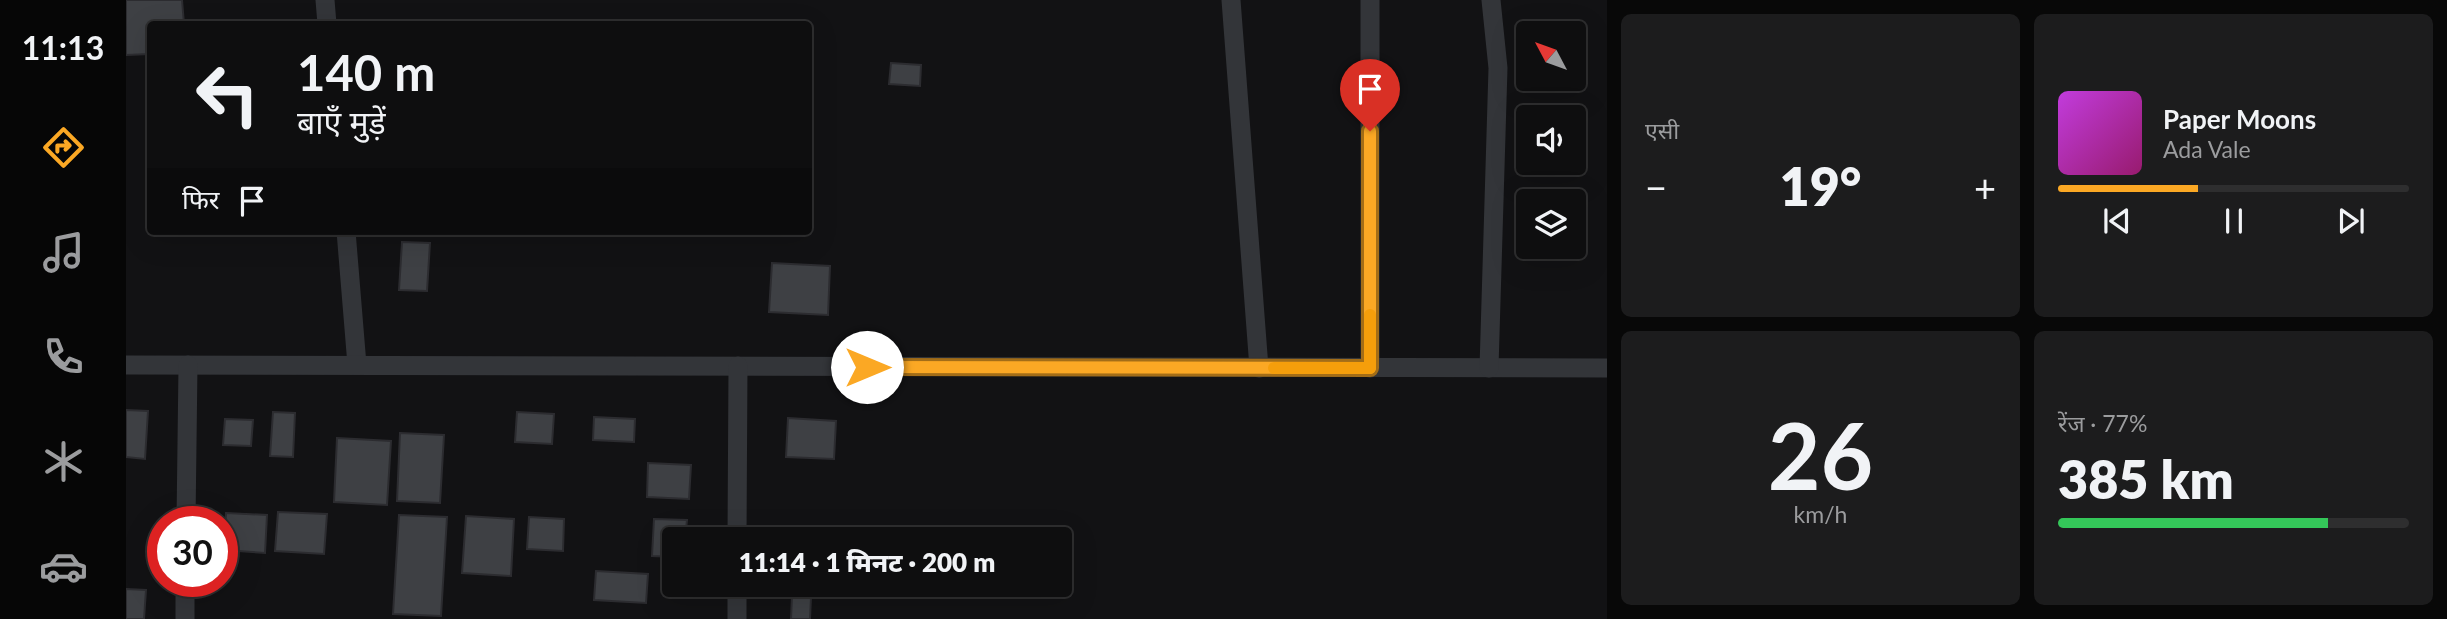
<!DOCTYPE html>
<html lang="hi">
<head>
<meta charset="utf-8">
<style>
  :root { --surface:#0e0e0f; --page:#1c1c1d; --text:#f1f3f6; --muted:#9b9c9e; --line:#2e2e2f; --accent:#fba824 }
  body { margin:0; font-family:Lato,"Noto Sans Devanagari",sans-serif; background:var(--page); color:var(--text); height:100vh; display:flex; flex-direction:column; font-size:26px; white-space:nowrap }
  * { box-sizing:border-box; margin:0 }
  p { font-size:23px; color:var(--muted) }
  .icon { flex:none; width:38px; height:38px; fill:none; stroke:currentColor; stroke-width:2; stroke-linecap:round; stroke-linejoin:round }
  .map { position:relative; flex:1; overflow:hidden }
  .side { display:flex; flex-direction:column; gap:14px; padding:14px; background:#080808; width:840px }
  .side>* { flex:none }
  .banner { position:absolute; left:21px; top:21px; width:665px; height:214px; border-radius:7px; box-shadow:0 7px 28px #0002,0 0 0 2px var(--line); background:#0e0e0f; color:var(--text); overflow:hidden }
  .needle { width:46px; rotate:311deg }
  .buttons { position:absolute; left:1390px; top:21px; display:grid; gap:14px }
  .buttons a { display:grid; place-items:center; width:70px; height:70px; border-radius:7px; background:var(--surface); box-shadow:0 7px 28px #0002,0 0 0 2px var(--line); font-size:35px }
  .speed { position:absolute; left:21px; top:506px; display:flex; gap:14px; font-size:35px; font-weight:700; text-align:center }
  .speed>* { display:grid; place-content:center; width:91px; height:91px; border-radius:50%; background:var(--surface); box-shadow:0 7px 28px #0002,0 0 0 2px var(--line); line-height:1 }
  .speed .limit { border:10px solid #d22; background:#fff; color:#111 }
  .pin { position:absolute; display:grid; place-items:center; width:60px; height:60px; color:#fff; margin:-72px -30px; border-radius:50% 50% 50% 0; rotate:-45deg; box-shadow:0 0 7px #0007 }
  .pin .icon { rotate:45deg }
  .me { position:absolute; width:77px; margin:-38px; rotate:90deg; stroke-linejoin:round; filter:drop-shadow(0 0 5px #0008) }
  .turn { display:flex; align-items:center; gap:24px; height:147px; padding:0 35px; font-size:32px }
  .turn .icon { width:91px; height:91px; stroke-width:2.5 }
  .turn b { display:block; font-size:49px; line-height:60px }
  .then { display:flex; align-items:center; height:66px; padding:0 35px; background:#0003; gap:14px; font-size:26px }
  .big { font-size:52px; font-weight:800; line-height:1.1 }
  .side .widget { flex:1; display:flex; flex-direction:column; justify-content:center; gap:10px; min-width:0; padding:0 24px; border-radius:10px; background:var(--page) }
  .side .dial { align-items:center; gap:0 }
  .dial b { font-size:91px; line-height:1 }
  .song { display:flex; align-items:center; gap:21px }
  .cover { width:84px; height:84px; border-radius:10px; background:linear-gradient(135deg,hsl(290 70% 55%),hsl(320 70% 35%)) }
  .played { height:7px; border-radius:4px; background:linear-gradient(90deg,var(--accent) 40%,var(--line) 40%) }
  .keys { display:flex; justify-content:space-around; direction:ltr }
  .heat { display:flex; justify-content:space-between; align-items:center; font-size:38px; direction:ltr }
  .charge { height:10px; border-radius:5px; background:linear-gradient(90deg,#34c759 77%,var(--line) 0) }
  .side .tiles { flex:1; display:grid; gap:14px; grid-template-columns:repeat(2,1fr) }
  .trip { position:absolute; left:536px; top:527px; width:410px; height:70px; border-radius:7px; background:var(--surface); box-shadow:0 7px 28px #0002,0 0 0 2px var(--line); font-weight:800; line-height:70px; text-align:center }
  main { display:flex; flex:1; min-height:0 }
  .tabs { display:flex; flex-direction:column; width:126px; justify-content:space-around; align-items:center; background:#060606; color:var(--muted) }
  .tabs .icon { width:49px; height:49px }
  .tabs .selected { color:var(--accent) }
  .tabs b { font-size:32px; color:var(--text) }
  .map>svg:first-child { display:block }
  .building { fill:#3e4044; stroke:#2c2c30; stroke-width:2 }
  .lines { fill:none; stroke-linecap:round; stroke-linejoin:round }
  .street { stroke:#333539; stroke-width:19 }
  .route-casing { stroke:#a36d17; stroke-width:18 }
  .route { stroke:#fba824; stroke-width:12 }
  .slow { stroke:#f59e0b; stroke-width:12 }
</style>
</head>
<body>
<main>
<nav class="tabs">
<b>11:13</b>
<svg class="icon selected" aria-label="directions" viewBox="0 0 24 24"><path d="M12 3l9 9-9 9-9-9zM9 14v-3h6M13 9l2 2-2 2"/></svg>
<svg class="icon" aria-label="music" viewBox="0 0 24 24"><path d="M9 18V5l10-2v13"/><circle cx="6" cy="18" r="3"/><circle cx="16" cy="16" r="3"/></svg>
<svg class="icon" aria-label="phone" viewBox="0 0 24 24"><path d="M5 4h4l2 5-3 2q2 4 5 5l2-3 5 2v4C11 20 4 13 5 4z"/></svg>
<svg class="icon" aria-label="climate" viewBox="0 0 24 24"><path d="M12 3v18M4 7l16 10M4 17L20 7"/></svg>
<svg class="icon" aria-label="car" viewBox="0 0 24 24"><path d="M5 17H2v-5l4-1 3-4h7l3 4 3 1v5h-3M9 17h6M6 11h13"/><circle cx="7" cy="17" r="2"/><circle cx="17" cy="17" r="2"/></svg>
</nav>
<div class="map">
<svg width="1481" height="619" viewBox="0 0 1481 619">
  <rect width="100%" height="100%" fill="#121214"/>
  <g class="building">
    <polygon points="0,0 56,0 58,24 24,24 24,54 0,55"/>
    <polygon points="765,63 795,65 794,86 763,84"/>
    <polygon points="276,242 304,243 301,291 273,290"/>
    <polygon points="646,263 704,266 702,315 643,312"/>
    <polygon points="0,410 22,411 19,459 0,457"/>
    <polygon points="147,412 169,413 167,457 144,456"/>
    <polygon points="391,412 428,414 426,444 389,442"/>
    <polygon points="468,417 509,419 508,442 467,440"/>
    <polygon points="662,418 710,421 708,459 660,457"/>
    <polygon points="99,419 127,420 125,446 97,445"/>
    <polygon points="274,433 318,435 314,503 271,501"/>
    <polygon points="211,438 265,441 261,505 208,502"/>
    <polygon points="522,463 565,465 563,499 521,497"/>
    <polygon points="152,512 201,514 198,554 149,551"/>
    <polygon points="100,513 141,515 139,553 98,550"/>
    <polygon points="273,515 321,517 315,616 267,614"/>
    <polygon points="340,516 388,519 385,576 336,573"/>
    <polygon points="403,517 438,519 437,551 401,549"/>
    <polygon points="528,519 561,520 559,539 548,539 548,557 526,556"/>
    <polygon points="470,571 522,574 520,603 468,600"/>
    <polygon points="0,589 20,590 18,619 0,619"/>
    <polygon points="666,596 685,597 684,619 665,619"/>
  </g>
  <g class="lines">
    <g class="street">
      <polyline points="199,0 201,24"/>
      <polyline points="1105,0 1133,368"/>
      <polyline points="1244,0 1244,368"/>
      <polyline points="220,231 231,365"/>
      <polyline points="0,365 1481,368"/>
      <polyline points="1363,368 1372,68 1365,0"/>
      <polyline points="60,522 62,365"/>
      <polyline points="611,539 612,366"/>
      <polyline points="59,619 59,581"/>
      <polyline points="611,619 611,584"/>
    </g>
  </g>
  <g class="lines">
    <g class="route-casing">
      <polyline id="route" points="741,367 1244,368 1244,131"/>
    </g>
    <use href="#route" class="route"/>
    <polyline class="slow" points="1148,368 1244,368 1244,315"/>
  </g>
</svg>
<div class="buttons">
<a><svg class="needle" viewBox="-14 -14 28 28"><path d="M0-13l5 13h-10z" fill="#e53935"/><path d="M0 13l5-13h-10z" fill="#9b9c9e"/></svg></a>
<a><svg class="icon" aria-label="sound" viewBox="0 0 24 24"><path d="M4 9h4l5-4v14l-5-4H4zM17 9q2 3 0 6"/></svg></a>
<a><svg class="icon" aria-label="layers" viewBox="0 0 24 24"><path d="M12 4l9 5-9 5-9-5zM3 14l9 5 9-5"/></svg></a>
</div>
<div class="speed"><div class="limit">30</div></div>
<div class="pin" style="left:1244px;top:131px;background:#d93025"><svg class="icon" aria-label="arrive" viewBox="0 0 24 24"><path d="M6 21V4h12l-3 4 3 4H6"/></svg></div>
<svg class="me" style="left:741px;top:367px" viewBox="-20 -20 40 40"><circle r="19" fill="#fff"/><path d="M0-13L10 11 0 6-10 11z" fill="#fba824"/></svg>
<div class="trip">11:14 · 1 मिनट · 200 m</div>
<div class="banner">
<div class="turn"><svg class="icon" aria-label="left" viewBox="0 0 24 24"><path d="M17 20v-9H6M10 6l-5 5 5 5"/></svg><div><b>140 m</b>बाएँ मुड़ें</div></div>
<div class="then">फिर<svg class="icon" aria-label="arrive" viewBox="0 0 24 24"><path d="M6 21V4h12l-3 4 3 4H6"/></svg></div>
</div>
</div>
<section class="side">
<div class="tiles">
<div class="widget"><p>एसी</p>
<div class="heat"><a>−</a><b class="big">19°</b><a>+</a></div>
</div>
<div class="widget">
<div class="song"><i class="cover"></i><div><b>Paper Moons</b><p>Ada Vale</p></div></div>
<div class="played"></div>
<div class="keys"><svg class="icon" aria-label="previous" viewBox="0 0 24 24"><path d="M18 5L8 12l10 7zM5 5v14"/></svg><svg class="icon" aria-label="pause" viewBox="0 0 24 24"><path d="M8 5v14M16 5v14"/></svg><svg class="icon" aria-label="next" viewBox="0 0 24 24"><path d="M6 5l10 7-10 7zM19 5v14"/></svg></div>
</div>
<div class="widget dial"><b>26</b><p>km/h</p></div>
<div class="widget"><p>रेंज · 77%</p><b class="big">385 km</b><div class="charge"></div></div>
</div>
</section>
</main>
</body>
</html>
